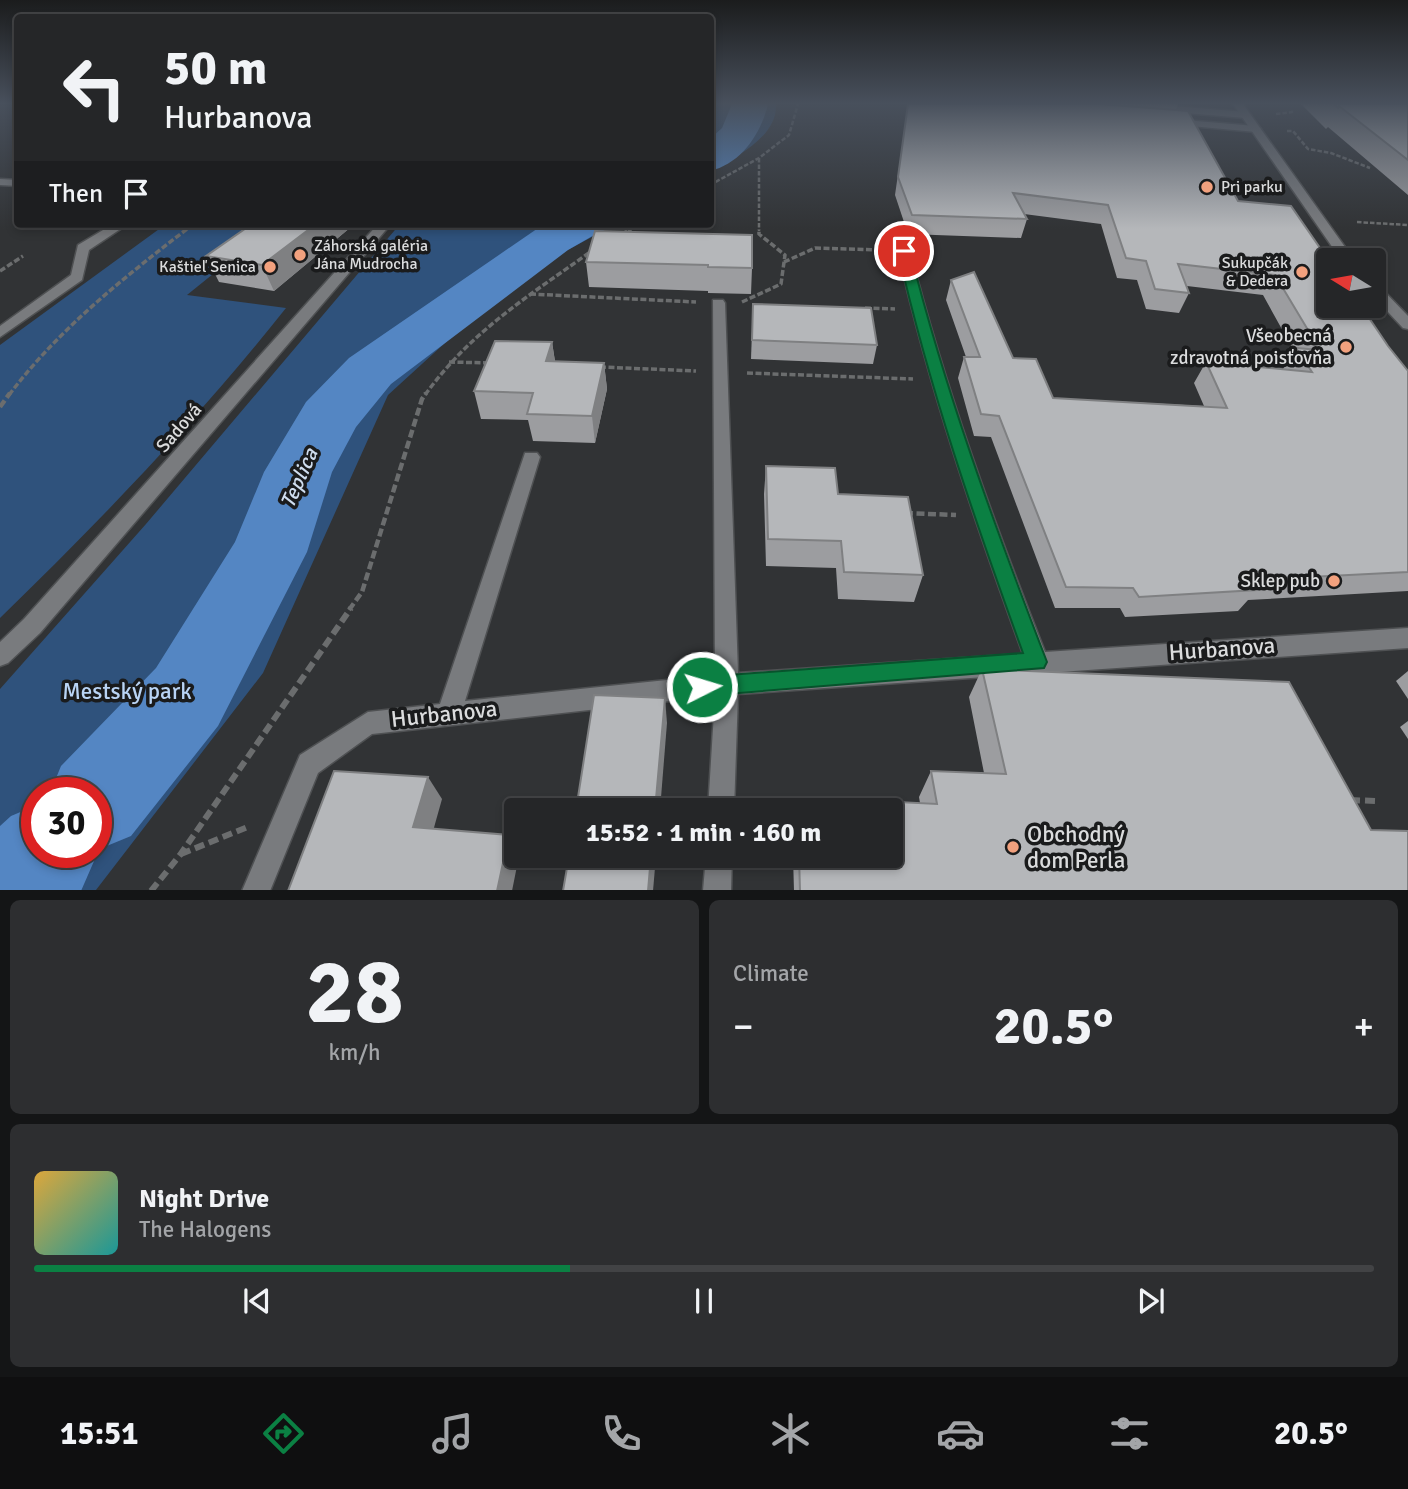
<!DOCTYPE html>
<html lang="en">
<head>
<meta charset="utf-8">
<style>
  :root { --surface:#252628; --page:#2d2e30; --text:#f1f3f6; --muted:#a3a5a8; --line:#424345; --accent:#0b8043 }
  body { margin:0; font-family:Signika,sans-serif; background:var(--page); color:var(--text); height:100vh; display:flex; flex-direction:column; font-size:26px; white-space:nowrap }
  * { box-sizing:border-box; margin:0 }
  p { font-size:23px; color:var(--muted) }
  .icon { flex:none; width:38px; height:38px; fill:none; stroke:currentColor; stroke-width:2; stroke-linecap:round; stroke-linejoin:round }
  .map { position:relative; height:890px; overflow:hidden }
  .side { display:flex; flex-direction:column; gap:10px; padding:10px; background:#141516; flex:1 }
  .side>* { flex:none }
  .hud { position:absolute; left:14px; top:14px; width:700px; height:214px; border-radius:7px; box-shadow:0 4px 10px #0003,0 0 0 2px var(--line); background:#252628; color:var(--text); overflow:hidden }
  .needle { width:46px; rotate:281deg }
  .fabs { position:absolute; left:1316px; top:248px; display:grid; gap:14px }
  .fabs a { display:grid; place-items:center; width:70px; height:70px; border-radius:7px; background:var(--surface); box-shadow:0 4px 10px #0003,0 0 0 2px var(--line); font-size:35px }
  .speed { position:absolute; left:21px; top:777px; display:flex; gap:14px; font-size:35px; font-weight:700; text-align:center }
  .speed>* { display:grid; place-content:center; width:91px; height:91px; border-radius:50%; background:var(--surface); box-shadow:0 4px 10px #0003,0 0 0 2px var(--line); line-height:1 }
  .speed .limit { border:10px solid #d22; background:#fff; color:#111 }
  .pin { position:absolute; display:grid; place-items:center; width:60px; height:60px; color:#fff; margin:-30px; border:4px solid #fff; border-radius:50%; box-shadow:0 2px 7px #0007 }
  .me { position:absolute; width:77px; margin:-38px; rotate:85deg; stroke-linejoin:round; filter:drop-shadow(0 0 5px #0008) }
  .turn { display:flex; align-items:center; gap:24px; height:147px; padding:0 35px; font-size:32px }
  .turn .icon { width:91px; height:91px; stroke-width:2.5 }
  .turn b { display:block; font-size:49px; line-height:60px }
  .then { display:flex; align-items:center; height:66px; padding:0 35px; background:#0003; gap:14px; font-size:26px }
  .big { font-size:52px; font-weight:700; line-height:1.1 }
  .side .card { flex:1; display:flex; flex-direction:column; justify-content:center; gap:10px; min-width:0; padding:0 24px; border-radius:10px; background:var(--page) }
  .side .dial { align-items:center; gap:0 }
  .dial b { font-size:91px; line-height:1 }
  .song { display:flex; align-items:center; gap:21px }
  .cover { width:84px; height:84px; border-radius:10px; background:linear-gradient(135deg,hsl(40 70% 55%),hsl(180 70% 35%)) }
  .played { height:7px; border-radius:4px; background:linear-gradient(90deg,var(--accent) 40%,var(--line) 40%) }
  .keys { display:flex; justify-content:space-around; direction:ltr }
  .heat { display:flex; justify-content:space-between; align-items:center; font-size:38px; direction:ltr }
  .side .tiles { flex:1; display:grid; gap:10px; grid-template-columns:1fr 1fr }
  .card:last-child { grid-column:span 2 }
  .trip { position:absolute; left:504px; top:798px; width:399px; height:70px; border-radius:7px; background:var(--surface); box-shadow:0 4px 10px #0003,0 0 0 2px var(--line); font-weight:700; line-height:70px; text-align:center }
  .tabs { display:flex; height:112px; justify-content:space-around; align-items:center; background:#0f0f10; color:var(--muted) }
  .tabs .icon { width:49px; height:49px }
  .tabs .selected { color:var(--accent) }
  .tabs b { font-size:32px; color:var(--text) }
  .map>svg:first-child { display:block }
  .green { fill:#2f527c; fill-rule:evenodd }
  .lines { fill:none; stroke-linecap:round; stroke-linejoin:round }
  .river { fill:#5486c3; fill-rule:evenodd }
  .service-casing { stroke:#4f5153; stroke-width:3 }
  .minor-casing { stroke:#4f5153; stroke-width:3 }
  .tertiary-casing { stroke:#4f5153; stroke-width:3 }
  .path-far3 { stroke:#6b6d6e; stroke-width:2.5; stroke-dasharray:4.5 2; stroke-linecap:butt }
  .path-far2 { stroke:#6b6d6e; stroke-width:3.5; stroke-dasharray:6 2.5; stroke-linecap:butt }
  .path-far1 { stroke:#6b6d6e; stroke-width:4.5; stroke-dasharray:8 3.5; stroke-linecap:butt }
  .path { stroke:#6b6d6e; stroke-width:6; stroke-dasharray:10 5; stroke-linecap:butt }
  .service { fill:#797b7e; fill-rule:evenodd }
  .minor { fill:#797b7e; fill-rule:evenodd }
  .tertiary { fill:#797b7e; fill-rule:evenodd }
  .wall { fill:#9c9da0 }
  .shaded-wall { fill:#7f8082 }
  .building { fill:#b5b7ba; stroke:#7f8082; stroke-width:2 }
  .route { fill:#0b8043; stroke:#07532c; stroke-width:2 }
  .poi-dot { fill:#f2a17e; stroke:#1a1b1c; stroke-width:2.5 }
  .labels { text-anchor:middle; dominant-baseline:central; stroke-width:7; stroke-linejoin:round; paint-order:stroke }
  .far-poi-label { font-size:16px; fill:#dbdcdd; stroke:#1a1b1c; text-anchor:start }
  .poi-label { font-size:19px; fill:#dbdcdd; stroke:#1a1b1c; text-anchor:end }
  .street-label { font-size:19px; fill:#dbdcdd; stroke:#1a1b1c }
  .water-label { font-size:21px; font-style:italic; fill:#cfddee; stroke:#1a1b1c }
  .near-street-label { font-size:23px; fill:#dbdcdd; stroke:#1a1b1c }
  .near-park-label { font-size:23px; fill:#b9d4f5; stroke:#1a1b1c }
  .near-poi-label { font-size:23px; fill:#dbdcdd; stroke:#1a1b1c; text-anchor:start }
</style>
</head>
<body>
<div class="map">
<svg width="1408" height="891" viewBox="0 0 1408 891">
  <rect width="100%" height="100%" fill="#313335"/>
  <g class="green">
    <path d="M711,104H776C778,137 735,157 711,171Z"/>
    <path d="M166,224H275L187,295L286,308C199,418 101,520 0,618V345Z"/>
    <path d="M400,224H616L551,259L480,311L388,395L263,673L96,890L0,891V689L146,524ZM37,793H96V852H37Z"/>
  </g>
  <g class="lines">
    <g class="river">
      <path d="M732,104H768C761,134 741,164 710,171V139L722,128Z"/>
      <polygon points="544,224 602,224 596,234 568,250 391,384 356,427 332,472 307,552 218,726 131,836 97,850 98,852 81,891 0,891 0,826 11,816 37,805 37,852 96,852 96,793 50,793 61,766 156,668 235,542 264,472 306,402 349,358"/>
    </g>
    <g class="service-casing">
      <polygon id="service" points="0,179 18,180 18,186 0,185"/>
    </g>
    <g class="minor-casing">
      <g id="minor">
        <polygon points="1106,104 1149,104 1246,112 1251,115 1246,118 1111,107"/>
        <polygon points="1172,119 1256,126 1261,129 1256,132 1168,124 1167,122"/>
        <polygon points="113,224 128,224 89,250 82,280 0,337 0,326 71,275 78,245"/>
        <polygon points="378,224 391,224 40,633 8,663 0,666 0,642 24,619"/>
        <path d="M904,247L910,251C945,388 993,521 1045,652L1408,628V648L738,694L734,810H708L715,696L372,734L318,773L270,891H242L300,755L368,712L440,704L525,453H537L540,457L465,701L715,675L713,300H723L725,303L738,673L1023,654C975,522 929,388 898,251Z"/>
        <polygon points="706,856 732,856 731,891 703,891"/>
      </g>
    </g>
    <g class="tertiary-casing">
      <g id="tertiary">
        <polygon points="1233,104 1243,104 1355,261 1342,261"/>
        <polygon points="1374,285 1379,286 1408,316 1408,329 1403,328 1374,297"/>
      </g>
    </g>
    <g class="path-far3">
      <polyline points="1276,114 1292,112 1291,110"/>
      <polyline points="1287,131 1293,131 1308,149 1331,153 1370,168"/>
      <polyline points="759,158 759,231"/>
      <polyline points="710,185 759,158 789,135 798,104"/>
      <polyline points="1357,222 1408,225"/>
      <polyline points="184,231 193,224"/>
      <polyline points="628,231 640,224"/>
    </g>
    <g class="path-far2">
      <polyline points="622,234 631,229"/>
      <polyline points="784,262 815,248 882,250"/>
      <polyline points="0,271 23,256"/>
      <polyline points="530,294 696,302"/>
      <polyline points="742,302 781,284 785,255 759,234 759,229"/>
      <polyline points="865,308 895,309"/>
      <polyline points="449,362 490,363"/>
      <polyline points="600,367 696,371"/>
      <polyline points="747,373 913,379"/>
      <path d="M9,395C58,330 122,279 187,229"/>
      <path d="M425,395C472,330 529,296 593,250"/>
    </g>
    <g class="path-far1">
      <polyline points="0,407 10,393"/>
      <polyline points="905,513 956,515"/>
      <polyline points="349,610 362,592 422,399 426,393"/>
    </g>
    <g class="path">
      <polyline points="1350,800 1376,801"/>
      <polyline points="181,854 250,826"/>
      <polyline points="151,891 180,855 351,608"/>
    </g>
    <use href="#service" class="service"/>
    <use href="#minor" class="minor"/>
    <use href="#tertiary" class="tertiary"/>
  </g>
  <g class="wall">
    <polygon points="908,104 1178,104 1176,110 1238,201 1388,346 1408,371 1408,591 1248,600 1238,611 1125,617 1120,608 1055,608 991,437 974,436 958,378 964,357 966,357 946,300 951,280 1013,358 1053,398 1204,406 1194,383 1206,362 1283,369 1294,351 1263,295 1187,286 1189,293 1179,313 1146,309 1137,280 1117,278 1101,224 1024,214 1027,219 1021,238 908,234 895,195"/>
    <polygon points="1301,104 1408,104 1408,195 1328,127 1326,129"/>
    <polygon points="252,224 350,224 351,227 274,291 219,282 206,256"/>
    <polygon points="595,231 752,268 751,294 708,293 708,291 589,287 586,262"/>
    <polygon points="753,304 877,345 873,364 751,359"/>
    <polygon points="552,342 555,361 604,363 607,389 595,443 533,441 528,420 481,419 474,391"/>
    <polygon points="766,466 838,494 923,575 914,602 838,599 836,568 766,566 764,494"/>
    <polygon points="982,669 1371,830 1408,891 794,891 793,856 891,856 891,810 794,810 797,797 920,803 919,797 931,771 984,773 969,697"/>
    <polygon points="1408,671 1408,699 1396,681"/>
    <polygon points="1408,721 1408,739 1400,727"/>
  </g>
  <g class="shaded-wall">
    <polygon points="316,224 350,224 351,227 274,291 262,265"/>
    <polygon points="552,342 556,369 546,361"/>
    <polygon points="604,363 607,389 595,443 592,416"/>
    <polygon points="665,698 667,723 660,810 655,810"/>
    <polygon points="428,777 442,799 428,849 413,827"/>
    <polygon points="509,835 516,850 516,856 519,856 512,891 497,891"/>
    <polygon points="651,856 656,856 653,891 648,891"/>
  </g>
  <g class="building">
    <polygon points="908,104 1100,104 1188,111 1238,201 1291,206 1329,261 1328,261 1328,306 1361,306 1388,346 1408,371 1408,572 1248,580 1256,590 1139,597 1133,588 1066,587 999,416 981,414 964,357 980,357 951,280 974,272 1013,358 1036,359 1053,398 1227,408 1206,362 1312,372 1296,348 1320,350 1275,275 1178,264 1189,293 1155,289 1146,261 1126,258 1108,205 1013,193 1027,219 912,215 898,177"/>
    <polygon points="1334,104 1408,104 1408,160 1339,106 1338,108"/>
    <polygon points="252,224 316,224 262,265 206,256"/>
    <polygon points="595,231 752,235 752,268 708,267 708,265 586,262"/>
    <polygon points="753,304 871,308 877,345 752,340"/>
    <polygon points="495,341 552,342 546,361 604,363 592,416 527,414 533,393 474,391"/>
    <polygon points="766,466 835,468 838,494 908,497 923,575 844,572 841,541 768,539"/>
    <polygon points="982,669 1289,682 1371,830 1408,831 1408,891 800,891 799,856 891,856 891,810 797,810 797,797 937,804 931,771 1006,774"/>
    <polygon points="594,695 665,698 655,810 576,810"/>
    <polygon points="334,771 428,777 413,827 509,835 497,891 288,891"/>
    <polygon points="569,856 651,856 648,891 563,891"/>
  </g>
  <linearGradient id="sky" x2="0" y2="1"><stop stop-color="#1b1c1d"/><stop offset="0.45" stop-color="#48505c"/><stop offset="1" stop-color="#48505c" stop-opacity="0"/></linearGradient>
  <rect width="1408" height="229" fill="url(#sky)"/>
  <path class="route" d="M904,247L910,251C945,391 995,527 1047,662L1044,668L702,696L695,694L692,687L695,680L702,677L1023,653C975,521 929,388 898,251Z"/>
  <g class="poi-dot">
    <circle cx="1207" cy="187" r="7"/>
    <circle cx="300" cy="255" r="7"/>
    <circle cx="270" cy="267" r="7"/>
    <circle cx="1302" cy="272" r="7"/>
    <circle cx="1346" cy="347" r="7"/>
    <circle cx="1334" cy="581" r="7"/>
    <circle cx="1013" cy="847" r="7"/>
  </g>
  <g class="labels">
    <g class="far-poi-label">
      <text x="1221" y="187">Pri parku</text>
      <text x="314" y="246">Záhorská galéria<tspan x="314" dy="18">Jána Mudrocha</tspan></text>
      <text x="1288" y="263" text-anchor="end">Sukupčák<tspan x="1288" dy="18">&amp; Dedera</tspan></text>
      <text x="256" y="267" text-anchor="end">Kaštieľ Senica</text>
    </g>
    <g class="poi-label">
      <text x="1332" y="336">Všeobecná<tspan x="1332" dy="22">zdravotná poisťovňa</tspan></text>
      <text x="1320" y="581">Sklep pub</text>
    </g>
    <g class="street-label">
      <text transform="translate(179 428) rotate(-49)">Sadová</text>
    </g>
    <g class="water-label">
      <text transform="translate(299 478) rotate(-66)">Teplica</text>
    </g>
    <g class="near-street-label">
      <text transform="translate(1222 649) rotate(-4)">Hurbanova</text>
      <text transform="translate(444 714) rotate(-6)">Hurbanova</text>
    </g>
    <g class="near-park-label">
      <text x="127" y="691">Mestský park</text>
    </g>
    <g class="near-poi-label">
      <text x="1027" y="834">Obchodný<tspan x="1027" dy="26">dom Perla</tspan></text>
    </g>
  </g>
</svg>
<div class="fabs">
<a><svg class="needle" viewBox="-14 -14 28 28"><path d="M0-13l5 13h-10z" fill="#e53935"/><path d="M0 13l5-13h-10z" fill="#a3a5a8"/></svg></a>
</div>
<div class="speed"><div class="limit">30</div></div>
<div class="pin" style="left:904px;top:251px;background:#d93025"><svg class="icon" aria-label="arrive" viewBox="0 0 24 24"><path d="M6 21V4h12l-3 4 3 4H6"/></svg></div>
<svg class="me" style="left:702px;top:687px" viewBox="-20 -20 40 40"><circle r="17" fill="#0b8043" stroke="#fff" stroke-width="3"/><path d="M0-11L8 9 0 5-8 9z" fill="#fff"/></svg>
<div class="trip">15:52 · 1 min · 160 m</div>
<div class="hud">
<div class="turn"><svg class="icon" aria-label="left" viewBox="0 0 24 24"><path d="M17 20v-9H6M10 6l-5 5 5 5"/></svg><div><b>50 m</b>Hurbanova</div></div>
<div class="then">Then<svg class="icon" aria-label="arrive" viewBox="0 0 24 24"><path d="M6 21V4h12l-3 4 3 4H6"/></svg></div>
</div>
</div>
<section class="side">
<div class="tiles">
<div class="card dial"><b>28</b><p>km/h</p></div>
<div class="card"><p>Climate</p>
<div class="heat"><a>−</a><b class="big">20.5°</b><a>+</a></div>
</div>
<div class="card">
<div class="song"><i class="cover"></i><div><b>Night Drive</b><p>The Halogens</p></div></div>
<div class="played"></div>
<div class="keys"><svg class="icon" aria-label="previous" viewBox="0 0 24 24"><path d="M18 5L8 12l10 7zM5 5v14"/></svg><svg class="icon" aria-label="pause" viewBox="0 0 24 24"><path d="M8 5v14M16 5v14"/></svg><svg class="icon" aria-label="next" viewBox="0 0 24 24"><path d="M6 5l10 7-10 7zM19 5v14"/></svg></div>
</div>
</div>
</section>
<nav class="tabs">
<b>15:51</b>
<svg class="icon selected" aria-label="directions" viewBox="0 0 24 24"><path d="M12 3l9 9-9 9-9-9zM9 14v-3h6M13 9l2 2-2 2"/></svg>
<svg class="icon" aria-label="music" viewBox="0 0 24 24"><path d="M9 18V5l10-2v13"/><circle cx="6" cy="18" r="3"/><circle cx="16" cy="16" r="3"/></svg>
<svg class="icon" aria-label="phone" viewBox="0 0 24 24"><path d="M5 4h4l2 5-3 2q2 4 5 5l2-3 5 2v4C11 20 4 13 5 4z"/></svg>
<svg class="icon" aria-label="climate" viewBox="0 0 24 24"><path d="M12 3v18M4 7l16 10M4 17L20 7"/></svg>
<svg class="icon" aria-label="car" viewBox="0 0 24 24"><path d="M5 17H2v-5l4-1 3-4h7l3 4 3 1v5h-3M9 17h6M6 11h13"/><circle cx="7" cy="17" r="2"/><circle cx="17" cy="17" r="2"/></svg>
<svg class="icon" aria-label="filters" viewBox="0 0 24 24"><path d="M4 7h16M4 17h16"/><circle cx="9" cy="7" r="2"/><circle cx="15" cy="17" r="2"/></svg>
<b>20.5°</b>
</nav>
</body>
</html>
